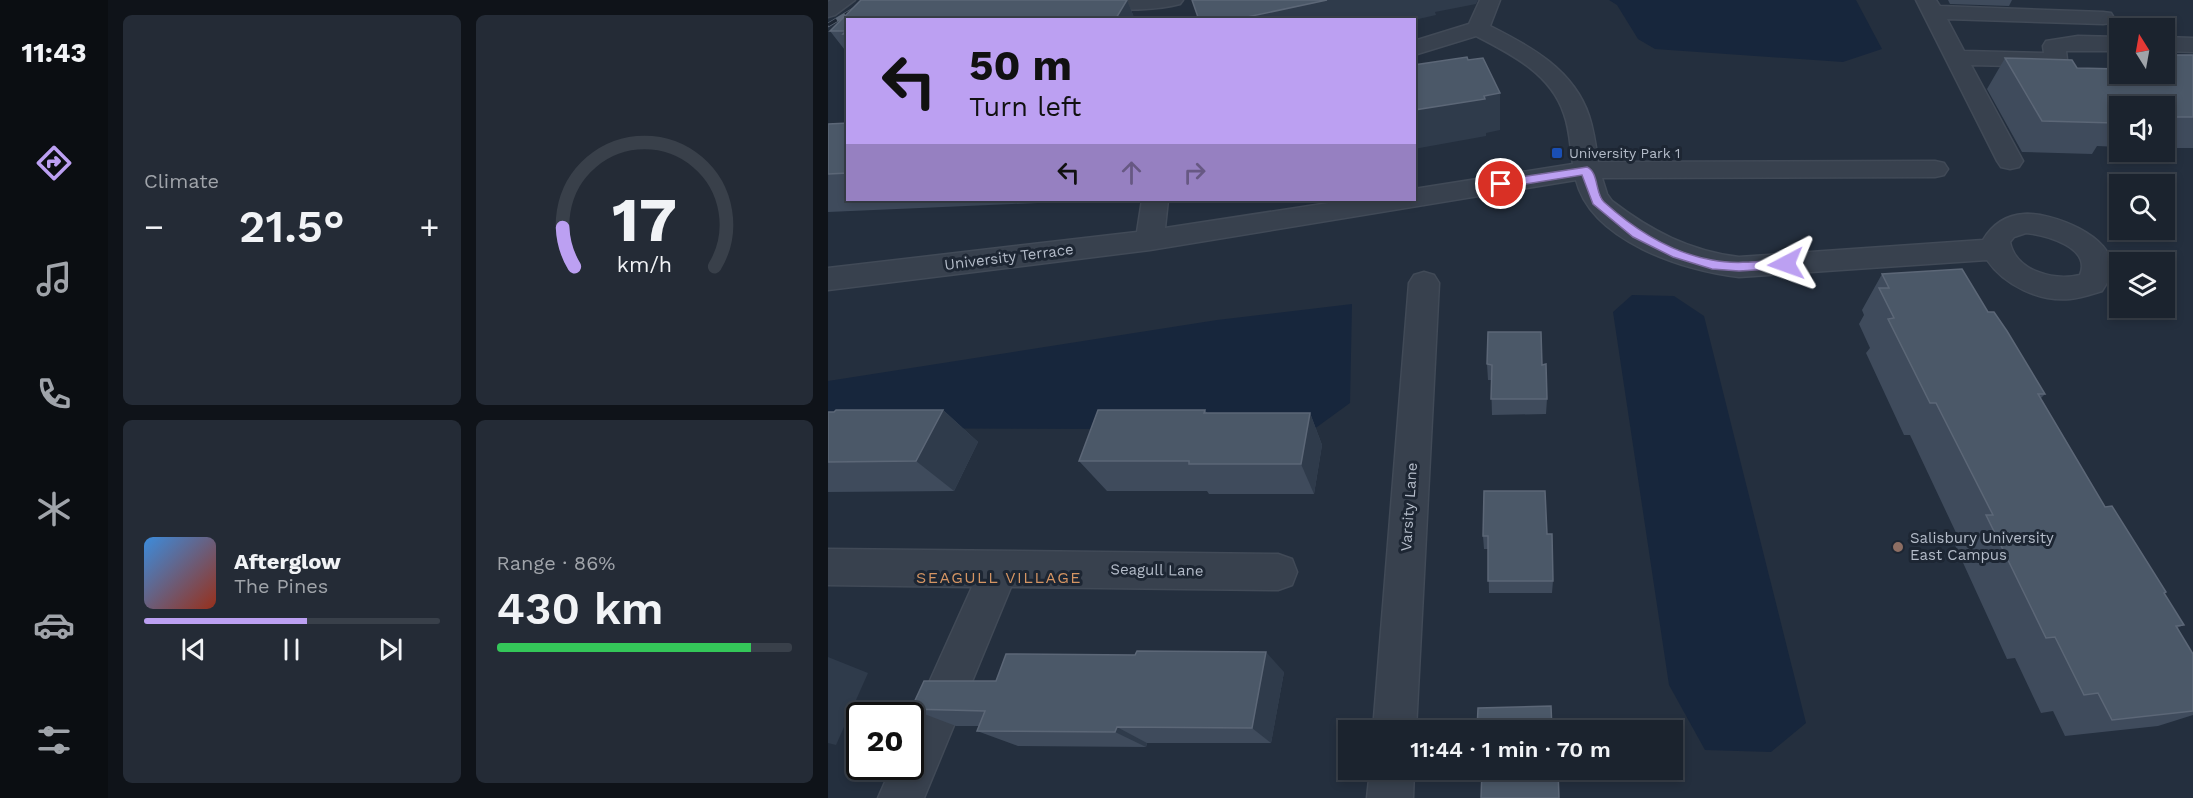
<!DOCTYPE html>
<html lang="en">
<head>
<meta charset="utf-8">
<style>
  :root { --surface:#1b232e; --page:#242b36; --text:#f1f3f6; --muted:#a0a4aa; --line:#39404a; --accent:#bca0f2 }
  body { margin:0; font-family:"Work Sans",sans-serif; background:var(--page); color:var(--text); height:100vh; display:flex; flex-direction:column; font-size:22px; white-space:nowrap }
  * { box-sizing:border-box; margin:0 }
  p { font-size:20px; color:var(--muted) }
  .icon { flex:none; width:33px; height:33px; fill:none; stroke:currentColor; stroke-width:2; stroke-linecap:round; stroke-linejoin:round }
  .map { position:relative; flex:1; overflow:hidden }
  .details { display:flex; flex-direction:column; gap:15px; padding:15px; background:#0f1319; width:720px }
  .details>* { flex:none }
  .banner { position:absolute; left:18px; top:18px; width:570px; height:183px; border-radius:0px; box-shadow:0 3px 9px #0003,0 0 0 2px var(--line); background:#bca0f2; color:#111; overflow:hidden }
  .needle { width:39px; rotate:349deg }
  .tools { position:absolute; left:1281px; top:18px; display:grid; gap:12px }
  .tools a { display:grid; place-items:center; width:66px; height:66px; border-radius:0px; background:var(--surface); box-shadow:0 3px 9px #0003,0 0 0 2px var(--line); font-size:30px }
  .speed { position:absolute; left:18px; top:702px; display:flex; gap:12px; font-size:30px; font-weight:700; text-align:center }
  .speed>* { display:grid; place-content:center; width:78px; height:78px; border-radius:50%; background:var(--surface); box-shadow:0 3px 9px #0003,0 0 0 2px var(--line); line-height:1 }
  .speed .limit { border:3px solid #111; border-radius:9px; background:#fff; color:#111 }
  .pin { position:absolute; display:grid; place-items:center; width:51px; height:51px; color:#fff; margin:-26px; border:3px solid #fff; border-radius:50%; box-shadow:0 2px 6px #0007 }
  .me { position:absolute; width:66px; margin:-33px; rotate:266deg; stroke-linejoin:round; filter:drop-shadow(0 0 4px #0008) }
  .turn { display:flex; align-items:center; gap:21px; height:126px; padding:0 24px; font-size:27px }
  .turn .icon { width:78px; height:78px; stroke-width:2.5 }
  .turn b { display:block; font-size:42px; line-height:51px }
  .lanes { display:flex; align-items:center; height:57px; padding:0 24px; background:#0003; justify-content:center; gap:30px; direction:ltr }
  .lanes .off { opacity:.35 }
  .big { font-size:45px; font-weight:600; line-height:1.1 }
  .details .widget { flex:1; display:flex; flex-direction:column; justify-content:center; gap:9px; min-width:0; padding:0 21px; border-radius:9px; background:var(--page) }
  .details .dial { align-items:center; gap:0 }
  .dial svg { height:156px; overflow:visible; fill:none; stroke:var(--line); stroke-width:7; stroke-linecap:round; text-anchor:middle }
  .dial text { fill:var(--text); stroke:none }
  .song { display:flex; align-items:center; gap:18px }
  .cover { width:72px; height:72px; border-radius:9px; background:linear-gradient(135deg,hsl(210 70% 55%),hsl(10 70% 35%)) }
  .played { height:6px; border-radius:3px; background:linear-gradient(90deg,var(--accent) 55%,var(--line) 55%) }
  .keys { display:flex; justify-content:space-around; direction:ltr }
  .heat { display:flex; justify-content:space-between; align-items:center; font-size:33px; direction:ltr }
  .charge { height:9px; border-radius:4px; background:linear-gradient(90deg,#34c759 86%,var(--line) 0) }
  .details .tiles { flex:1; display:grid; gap:15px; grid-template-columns:repeat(2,1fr) }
  .trip { position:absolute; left:510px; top:720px; width:345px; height:60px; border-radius:0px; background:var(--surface); box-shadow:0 3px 9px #0003,0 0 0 2px var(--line); font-weight:600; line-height:60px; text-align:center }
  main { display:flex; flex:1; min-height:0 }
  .tab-bar { display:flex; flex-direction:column; width:108px; justify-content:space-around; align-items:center; background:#0b0e12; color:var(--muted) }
  .tab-bar .icon { width:42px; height:42px }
  .tab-bar .on { color:var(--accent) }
  .tab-bar b { font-size:27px; color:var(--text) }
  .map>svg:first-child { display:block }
  .water { fill:#17263c }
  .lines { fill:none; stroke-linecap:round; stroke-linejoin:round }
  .minor-casing { stroke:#414a57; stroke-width:3 }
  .minor { fill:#38414e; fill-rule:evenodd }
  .rail-casing { stroke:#5a6575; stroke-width:4.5 }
  .rail { stroke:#1d2633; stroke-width:3; stroke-dasharray:10; stroke-linecap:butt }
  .wall { fill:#3f4b5c }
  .shaded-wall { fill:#2f3b4b }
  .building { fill:#4b5868; stroke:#5c6777; stroke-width:1.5 }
  .route { fill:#bca0f2; stroke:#7a689d; stroke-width:1.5 }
  .transit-dot { fill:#1a4fb4; stroke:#1d2633; stroke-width:2 }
  .education-dot { fill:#8d6e63; stroke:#1d2633; stroke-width:2 }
  .labels { text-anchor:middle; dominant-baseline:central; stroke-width:6; stroke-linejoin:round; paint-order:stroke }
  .far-poi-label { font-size:14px; fill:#b4bcc9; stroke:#1d2633; text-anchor:start }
  .street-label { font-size:15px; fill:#b4bcc9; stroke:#1d2633 }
  .poi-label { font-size:15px; fill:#b4bcc9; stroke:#1d2633; text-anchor:start }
  .neighbourhood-label { font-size:16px; letter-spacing:1.5px; fill:#d59563; stroke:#1d2633 }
</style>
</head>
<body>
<main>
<nav class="tab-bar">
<b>11:43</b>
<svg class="icon on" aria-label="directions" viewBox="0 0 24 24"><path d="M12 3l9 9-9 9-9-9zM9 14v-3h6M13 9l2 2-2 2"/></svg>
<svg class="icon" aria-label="music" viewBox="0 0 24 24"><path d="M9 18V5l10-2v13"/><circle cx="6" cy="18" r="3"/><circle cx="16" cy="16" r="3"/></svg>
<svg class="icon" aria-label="phone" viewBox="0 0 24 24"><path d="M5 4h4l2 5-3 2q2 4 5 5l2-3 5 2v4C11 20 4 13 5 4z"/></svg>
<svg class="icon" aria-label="climate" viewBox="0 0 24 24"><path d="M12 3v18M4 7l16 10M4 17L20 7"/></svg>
<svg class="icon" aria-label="car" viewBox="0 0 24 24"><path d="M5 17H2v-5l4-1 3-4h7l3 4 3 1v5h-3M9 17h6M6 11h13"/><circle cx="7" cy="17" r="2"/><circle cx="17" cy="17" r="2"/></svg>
<svg class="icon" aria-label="filters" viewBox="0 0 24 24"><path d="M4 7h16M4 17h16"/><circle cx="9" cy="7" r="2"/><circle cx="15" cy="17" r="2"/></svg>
</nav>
<section class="details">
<div class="tiles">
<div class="widget"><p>Climate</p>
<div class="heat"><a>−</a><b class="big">21.5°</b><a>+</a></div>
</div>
<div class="widget dial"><svg viewBox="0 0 100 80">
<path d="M14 69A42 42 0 1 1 86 69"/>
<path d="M14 69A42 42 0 0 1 8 49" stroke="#bca0f2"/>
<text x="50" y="56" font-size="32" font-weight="700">17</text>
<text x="50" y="72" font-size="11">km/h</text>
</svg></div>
<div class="widget">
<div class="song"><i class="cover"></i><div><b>Afterglow</b><p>The Pines</p></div></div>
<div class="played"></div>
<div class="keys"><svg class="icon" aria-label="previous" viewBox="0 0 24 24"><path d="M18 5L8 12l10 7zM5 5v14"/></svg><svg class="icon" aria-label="pause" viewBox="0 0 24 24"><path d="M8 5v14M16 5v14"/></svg><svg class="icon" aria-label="next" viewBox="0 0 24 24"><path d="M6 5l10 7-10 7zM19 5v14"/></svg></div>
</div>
<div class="widget"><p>Range · 86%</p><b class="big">430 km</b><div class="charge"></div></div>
</div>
</section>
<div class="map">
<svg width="1365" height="798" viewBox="0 0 1365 798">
  <rect width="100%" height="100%" fill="#242f3e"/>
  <g class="water">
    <polygon points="781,0 1028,0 1054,49 1015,62 827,49 810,39 789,5"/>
    <polygon points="804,295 846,296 876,316 978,723 943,752 877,750 841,685 785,312"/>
    <polygon points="524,304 522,403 478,435 288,429 0,428 0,381 389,320"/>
  </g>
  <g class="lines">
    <g class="minor-casing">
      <g id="minor">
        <polygon points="3,0 27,0 7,15 0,17 0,2"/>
        <path d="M246,0H355L352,4C321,12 286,9 254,9L247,7L244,3Z"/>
        <path d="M652,0H672L662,26C702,46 746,70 761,116C766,131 768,146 770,162L1107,161L1116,163L1120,169L1116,175L1107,177L774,178L779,194L784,201C823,231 862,251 911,257L1155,240C1164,225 1178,215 1196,214C1223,212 1286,236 1284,269C1283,276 1278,285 1274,291C1264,294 1253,298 1242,299C1211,302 1176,285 1159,260L911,277C856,271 763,241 748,180L322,250L0,290V268L309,232L314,200H340L337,228L520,200H586V189L745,164C742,147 742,130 736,114C723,74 683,54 648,36L586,55V41L641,24ZM1198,233C1217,235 1264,247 1252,275C1227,281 1188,272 1182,242L1186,237Z"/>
        <polygon points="1088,0 1108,0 1112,6 1275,12 1283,13 1286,18 1283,23 1275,24 1119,19 1136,51 1216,53 1215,46 1218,41 1250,36 1292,37 1292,51 1238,51 1239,60 1236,65 1228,67 1143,65 1195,161 1191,167 1182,169 1173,167 1169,161"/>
        <polygon points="1336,37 1365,38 1365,52 1336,51"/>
        <polygon points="596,272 606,275 611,283 588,730 545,730 581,283 586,275"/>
        <polygon points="0,549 450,554 464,559 469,572 464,585 450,590 183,587 96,798 50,798 64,766 82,766 82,725 144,587 0,585"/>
        <polygon points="542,770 586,770 585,798 539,798"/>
      </g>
    </g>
    <use href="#minor" class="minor"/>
    <g class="rail-casing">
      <polyline id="rail" points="0,25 42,0"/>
    </g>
    <use href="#rail" class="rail"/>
  </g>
  <g class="wall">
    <polygon points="33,0 299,0 307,20 20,20 20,54 2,31"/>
    <polygon points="1120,0 1184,0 1181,6 1122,4"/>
    <polygon points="1336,55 1365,55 1365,148 1336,148 1336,106 1292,106 1292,147 1269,146 1264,154 1194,152 1159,89 1177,58 1249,68 1336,74"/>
    <polygon points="20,123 20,200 255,200 255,201 0,212 0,124"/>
    <polygon points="1054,274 1160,312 1217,394 1212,399 1277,507 1338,592 1336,593 1356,625 1349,628 1365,654 1365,715 1330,726 1237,736 1225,711 1213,713 1187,658 1179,659 1126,543 1131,539 1082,435 1076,435 1038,353 1042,348 1031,324 1036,315 1034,310"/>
    <polygon points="659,364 714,365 719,399 718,414 664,415 663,380 660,380"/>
    <polygon points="115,410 150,442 126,491 0,492 0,412"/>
    <polygon points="377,410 379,413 482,413 494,445 486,494 381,494 379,491 279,491 251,461"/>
    <polygon points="719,534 725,581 724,593 661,593 660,549 656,549 655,536"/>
    <polygon points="456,672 443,743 319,743 318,747 190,746 149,731 151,726 128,726 83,709 168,681"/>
    <polygon points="648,770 730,770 654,777 649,777"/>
  </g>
  <g class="shaded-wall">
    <polygon points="299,0 307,20 287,20"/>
    <polygon points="499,0 650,0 648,4 607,12 608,15 586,20 405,20"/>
    <polygon points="672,93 672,130 658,133 658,136 586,149 586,110 656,96"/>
    <polygon points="115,410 150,442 126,491 88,461"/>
    <polygon points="482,413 494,445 486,494 473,464"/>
    <polygon points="438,652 456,672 443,743 424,728"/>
    <polygon points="0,657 40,673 8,745 0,743"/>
    <polygon points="289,727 319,743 318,747 287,732"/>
  </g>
  <g class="building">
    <polygon points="33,0 299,0 287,20 20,20 20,34 15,34 18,31 2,31"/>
    <polygon points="364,0 499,0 405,20 371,20"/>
    <polygon points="1336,55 1365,55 1365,117 1336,117 1336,106 1292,106 1292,116 1281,115 1286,123 1214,121 1177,58 1244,60 1249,68 1292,69 1292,74 1336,74 1336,70 1339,70 1336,67"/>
    <polygon points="639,57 640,60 655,58 672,93 656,96 657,99 586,110 586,65"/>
    <polygon points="20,123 20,173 0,174 0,124"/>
    <polygon points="1134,269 1160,312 1166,312 1179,331 1217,394 1210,394 1277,507 1284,506 1338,592 1336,593 1356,625 1348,626 1365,654 1365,711 1284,720 1270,693 1256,695 1227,637 1218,638 1158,515 1165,515 1108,403 1102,403 1060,319 1066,318 1051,288 1061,288 1054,274"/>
    <polygon points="660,332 713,332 714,365 718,364 719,399 663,399 664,365 659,364"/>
    <polygon points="8,410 115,410 88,461 0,462 0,412 6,412"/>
    <polygon points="270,410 377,410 376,413 482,413 473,464 361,464 361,461 251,461"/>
    <polygon points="656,491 717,491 719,534 724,534 725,581 660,581 660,536 655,536"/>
    <polygon points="309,651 438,652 424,728 289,727 287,732 149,731 157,711 83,709 96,681 168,681 178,654 307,655"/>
    <polygon points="723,706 724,730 649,730 650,708"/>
    <polygon points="648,770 730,770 731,798 653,798 654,771"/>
  </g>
  <path class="route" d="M759,167C771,172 767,194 776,202C806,229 844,253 884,260C908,265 934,261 958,259L964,264L958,268L911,271L884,269L845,257L805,237L765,204L754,175L673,188L667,184L673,180Z"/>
  <rect class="transit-dot" x="723" y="147" width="12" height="12" rx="3"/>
  <circle class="education-dot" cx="1070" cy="547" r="6"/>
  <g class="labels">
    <g class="far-poi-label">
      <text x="741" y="153">University Park 1</text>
    </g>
    <g class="street-label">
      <text transform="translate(181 257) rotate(-7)">University Terrace</text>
      <text transform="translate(581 507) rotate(-86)">Varsity Lane</text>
      <text transform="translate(329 570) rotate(1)">Seagull Lane</text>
    </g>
    <g class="poi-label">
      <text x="1082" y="538">Salisbury University<tspan x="1082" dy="17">East Campus</tspan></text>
    </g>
    <g class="neighbourhood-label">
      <text x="171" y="577">SEAGULL VILLAGE</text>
    </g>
  </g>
</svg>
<div class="tools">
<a><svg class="needle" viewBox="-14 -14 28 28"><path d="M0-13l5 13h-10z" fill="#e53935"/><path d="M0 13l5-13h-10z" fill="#a0a4aa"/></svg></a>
<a><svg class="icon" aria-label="sound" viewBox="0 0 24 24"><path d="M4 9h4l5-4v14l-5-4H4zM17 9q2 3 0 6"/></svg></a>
<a><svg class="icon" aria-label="search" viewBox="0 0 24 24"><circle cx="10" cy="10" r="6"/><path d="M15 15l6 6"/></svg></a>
<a><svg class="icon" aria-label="layers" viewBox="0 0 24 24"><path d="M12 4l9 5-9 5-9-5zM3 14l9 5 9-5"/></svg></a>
</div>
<div class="speed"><div class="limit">20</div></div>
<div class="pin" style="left:673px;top:184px;background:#d93025"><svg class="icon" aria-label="arrive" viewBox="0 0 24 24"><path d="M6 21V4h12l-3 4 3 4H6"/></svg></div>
<svg class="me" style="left:958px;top:264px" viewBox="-20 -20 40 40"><path d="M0-17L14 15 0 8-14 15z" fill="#bca0f2" stroke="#fff" stroke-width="4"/></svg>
<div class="trip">11:44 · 1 min · 70 m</div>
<div class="banner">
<div class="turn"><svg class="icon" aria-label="left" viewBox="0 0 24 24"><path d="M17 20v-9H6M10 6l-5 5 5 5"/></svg><div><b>50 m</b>Turn left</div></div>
<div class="lanes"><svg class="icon" aria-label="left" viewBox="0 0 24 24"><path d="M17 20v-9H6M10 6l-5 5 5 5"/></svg><svg class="icon off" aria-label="ahead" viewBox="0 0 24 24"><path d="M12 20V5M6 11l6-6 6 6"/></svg><svg class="icon off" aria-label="right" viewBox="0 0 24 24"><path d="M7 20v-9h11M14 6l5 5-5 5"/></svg></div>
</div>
</div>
</main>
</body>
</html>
